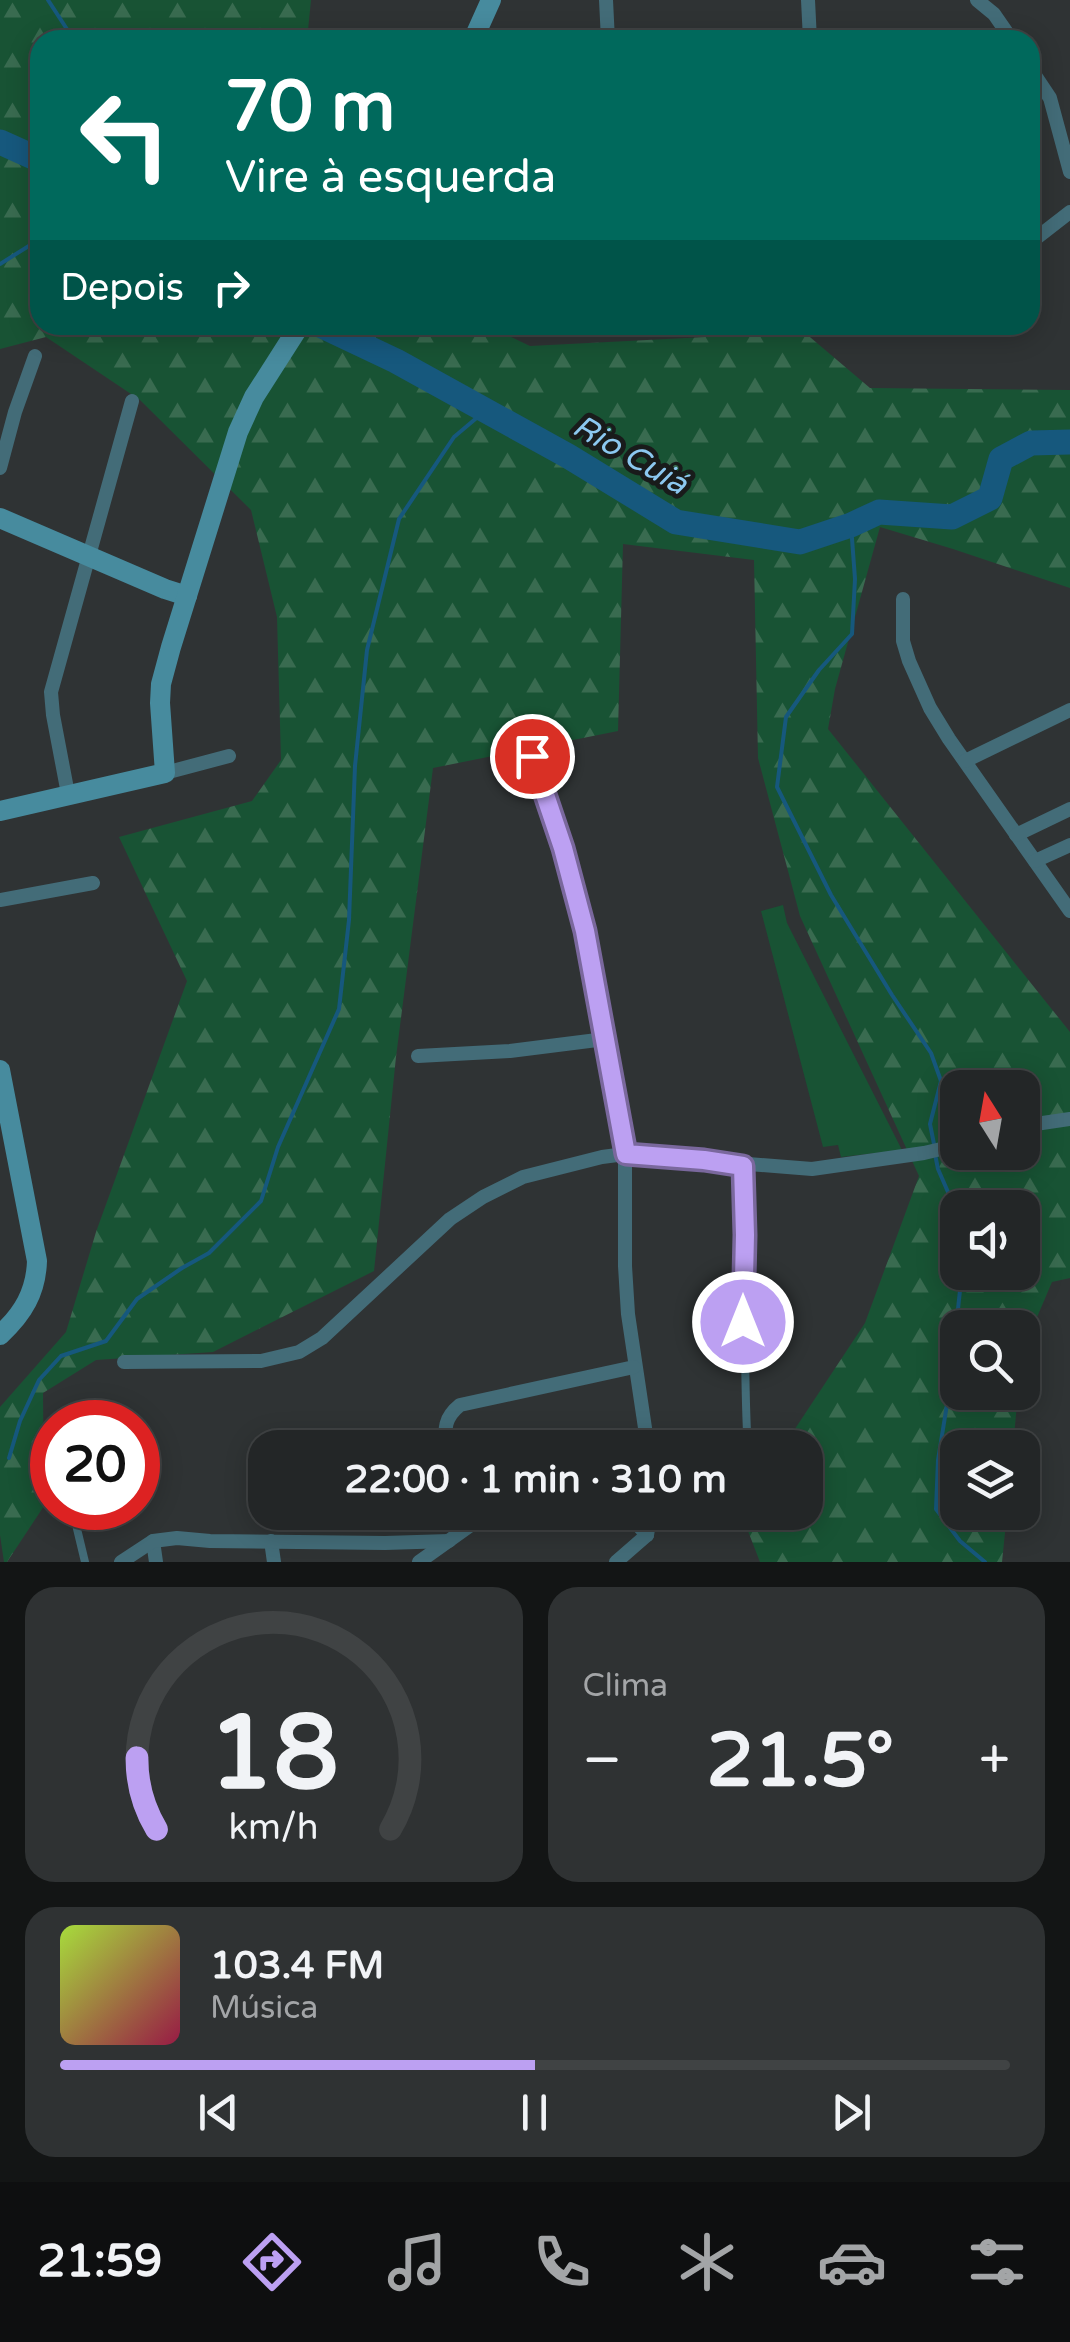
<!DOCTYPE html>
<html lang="pt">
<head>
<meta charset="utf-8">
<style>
  :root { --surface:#232627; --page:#2f3233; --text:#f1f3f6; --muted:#a3a5a7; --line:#404344; --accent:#bca0f2 }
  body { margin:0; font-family:"Varela Round",sans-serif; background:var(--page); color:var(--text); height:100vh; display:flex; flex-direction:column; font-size:38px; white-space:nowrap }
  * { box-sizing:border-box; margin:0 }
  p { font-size:32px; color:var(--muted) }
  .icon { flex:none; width:55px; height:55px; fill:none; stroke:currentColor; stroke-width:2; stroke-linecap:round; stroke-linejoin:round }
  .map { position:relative; height:1562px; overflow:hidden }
  .drawer { display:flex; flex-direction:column; gap:25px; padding:25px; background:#131515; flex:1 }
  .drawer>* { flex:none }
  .hud { position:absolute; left:30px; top:30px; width:1010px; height:305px; border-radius:30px; box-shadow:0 5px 25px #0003,0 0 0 2px var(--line); background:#00695c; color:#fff; overflow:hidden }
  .needle { width:65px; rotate:349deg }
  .buttons { position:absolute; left:940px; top:1070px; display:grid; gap:20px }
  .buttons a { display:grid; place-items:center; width:100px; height:100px; border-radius:20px; background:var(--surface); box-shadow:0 5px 25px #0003,0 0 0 2px var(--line); font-size:50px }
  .speed { position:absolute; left:30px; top:1400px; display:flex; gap:20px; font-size:50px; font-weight:700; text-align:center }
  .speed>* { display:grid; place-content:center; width:130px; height:130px; border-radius:50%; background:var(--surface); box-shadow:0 5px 25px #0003,0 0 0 2px var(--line); line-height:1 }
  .speed .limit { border:15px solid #d22; background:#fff; color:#111 }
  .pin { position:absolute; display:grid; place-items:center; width:85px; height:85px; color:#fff; margin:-42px; border:5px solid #fff; border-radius:50%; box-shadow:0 2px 10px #0007 }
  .me { position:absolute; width:110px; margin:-55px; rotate:0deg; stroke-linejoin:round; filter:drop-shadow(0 0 8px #0008) }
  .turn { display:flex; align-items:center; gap:35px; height:210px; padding:0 30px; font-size:45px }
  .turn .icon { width:130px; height:130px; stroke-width:2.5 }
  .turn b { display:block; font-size:70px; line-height:85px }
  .then { display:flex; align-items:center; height:95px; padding:0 30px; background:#0003; gap:20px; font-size:38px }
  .big { font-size:75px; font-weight:700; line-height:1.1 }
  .drawer .widget { flex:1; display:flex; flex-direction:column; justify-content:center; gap:15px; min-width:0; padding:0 35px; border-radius:30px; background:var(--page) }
  .drawer .dial { align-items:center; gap:0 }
  .dial svg { height:260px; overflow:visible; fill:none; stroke:var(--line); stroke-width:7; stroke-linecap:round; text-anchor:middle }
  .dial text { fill:var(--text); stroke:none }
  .song { display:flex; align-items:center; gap:30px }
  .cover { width:120px; height:120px; border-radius:15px; background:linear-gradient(135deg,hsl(80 70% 55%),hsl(340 70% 35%)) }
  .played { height:10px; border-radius:5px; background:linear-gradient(90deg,var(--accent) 50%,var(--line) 50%) }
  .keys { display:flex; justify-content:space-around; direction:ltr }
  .heat { display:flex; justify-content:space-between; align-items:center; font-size:55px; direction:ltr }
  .drawer .tiles { flex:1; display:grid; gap:25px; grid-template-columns:1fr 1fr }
  .widget:last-child { grid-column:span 2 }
  .trip { position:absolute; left:248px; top:1430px; width:575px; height:100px; border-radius:30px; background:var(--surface); box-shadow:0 5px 25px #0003,0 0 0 2px var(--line); font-weight:700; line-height:100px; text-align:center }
  .tabs { display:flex; height:160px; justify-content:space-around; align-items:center; background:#0e0f10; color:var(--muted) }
  .tabs .icon { width:70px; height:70px }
  .tabs .selected { color:var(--accent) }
  .tabs b { font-size:45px; color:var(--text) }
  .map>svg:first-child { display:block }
  .grass { fill:#185334 }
  .forest { fill:url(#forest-firs); fill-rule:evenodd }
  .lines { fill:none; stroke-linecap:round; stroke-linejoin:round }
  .stream { stroke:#16587d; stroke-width:4 }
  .river { stroke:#16587d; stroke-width:25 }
  .lane { stroke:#436c78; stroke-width:8 }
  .street { stroke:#436c78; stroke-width:14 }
  .secondary { stroke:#478b9e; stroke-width:20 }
  .route-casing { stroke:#7a689d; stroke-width:25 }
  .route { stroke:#bca0f2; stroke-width:18 }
  .labels { text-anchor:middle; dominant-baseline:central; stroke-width:10; stroke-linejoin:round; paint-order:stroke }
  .water-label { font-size:32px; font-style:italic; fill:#8cc8f0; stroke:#191b1b }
</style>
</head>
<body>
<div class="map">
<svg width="1070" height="1562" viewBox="0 0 1070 1562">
  <defs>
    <pattern id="forest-firs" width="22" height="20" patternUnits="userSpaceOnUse" patternTransform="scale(2.5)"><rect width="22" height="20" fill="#185334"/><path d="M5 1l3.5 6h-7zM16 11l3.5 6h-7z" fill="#396b50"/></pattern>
  </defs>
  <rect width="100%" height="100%" fill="#2f3334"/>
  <polygon class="grass" points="783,905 787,923 902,1150 841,1157 838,1145 823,1147 761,911"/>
  <path class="forest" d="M0,0H311L307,40H40V325H486L530,346L804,332L870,388L1070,390V588L953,549L880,527L835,689L828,729L1070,1032V1278L1052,1282L1023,1350L1022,1328H958V1392L1018,1393L1013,1447L958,1448V1512L1007,1513L1002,1562H760L741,1513L805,1512V1448L783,1447L865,1323L919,1176L800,916L758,758L754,560L623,544L618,731L433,768L396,1057L374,1271L213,1352L96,1360L43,1393L44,1506L7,1562H4L0,1535V1407L66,1332L96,1232L187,981L119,837L252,801L281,760L277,617L251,510L140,400L46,337L0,349ZM958,1088H1022V1152H958ZM958,1208H1022V1272H958Z"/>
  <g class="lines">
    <g class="stream">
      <polyline points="48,0 74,40"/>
      <polyline points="0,264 40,239"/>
      <polyline points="851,525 855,579 852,634 819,670 786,717 777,787 831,895 892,995 931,1053 941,1081 930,1124 934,1144"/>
      <polyline points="935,1154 938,1169 958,1215"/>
      <polyline points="962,1272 949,1392 938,1460 936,1509 960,1541 985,1562"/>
      <polyline points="9,1458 20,1421 39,1380 61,1356 106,1341 137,1299 182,1268 209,1253 261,1201 278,1147 339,1009 349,920 355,766 367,650 399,519 454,437 486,410"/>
    </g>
    <g class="river">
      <polyline points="0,142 40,160"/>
      <polyline points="320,325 396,361 568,456 676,522 800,542 851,525 879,512 952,517 990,498 1001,459 1031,443 1070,442"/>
    </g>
    <g class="lane">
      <path d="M743,1165C746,1254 743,1343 747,1432"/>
      <polyline points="72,1508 85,1562"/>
    </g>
    <g class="street">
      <polyline points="606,0 608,40"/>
      <polyline points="808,0 810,40"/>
      <polyline points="977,0 994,14 1012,40"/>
      <polyline points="1030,68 1050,98 1070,172"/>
      <polyline points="1030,243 1070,212"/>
      <polyline points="0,468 15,412 35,356"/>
      <polyline points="903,599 903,641 909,661 930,708 949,739 1070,911"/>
      <polyline points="532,756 563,848 585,931 625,1154 625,1266 628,1314 648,1448"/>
      <polyline points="965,761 1070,710"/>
      <polyline points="165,773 229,756"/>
      <polyline points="68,794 53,715 51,692 132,401"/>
      <polyline points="1016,835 1070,809"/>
      <polyline points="1035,861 1070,845"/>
      <polyline points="0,900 93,883"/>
      <polyline points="418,1056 510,1051 605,1039"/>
      <polyline points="1022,1126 1070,1119"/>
      <polyline points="124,1362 261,1361 299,1352 322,1338 450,1219 483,1197 523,1177 602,1157 625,1154 812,1169 924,1153 958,1145"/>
      <path d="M448,1448C443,1429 445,1417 460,1405L634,1367"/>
      <polyline points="626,1512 647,1535"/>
      <polyline points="647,1535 651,1512"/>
      <polyline points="153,1541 156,1562"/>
      <polyline points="271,1541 274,1562"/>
      <polyline points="121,1562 153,1541 177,1538 210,1541 385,1543 449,1541"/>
      <polyline points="419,1562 489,1512"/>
      <polyline points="616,1562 647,1535"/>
    </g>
    <g class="secondary">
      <polyline points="473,40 491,0"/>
      <polyline points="0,518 165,589 187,596"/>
      <polyline points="0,811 165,773 160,703 161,684 171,647 238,432 254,397 300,325"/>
      <path d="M0,1070L37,1261C36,1292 23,1314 0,1335"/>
    </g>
  </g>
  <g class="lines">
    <g class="route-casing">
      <polyline id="route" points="532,756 563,848 585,931 626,1154 704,1160 743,1166 745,1235 743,1322"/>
    </g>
    <use href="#route" class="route"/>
  </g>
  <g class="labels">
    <g class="water-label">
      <text transform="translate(630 455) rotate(30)">Rio Cuiá</text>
    </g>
  </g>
</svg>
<div class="buttons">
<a><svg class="needle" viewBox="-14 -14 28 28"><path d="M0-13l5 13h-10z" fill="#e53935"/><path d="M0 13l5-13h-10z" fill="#a3a5a7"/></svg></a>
<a><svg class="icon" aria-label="sound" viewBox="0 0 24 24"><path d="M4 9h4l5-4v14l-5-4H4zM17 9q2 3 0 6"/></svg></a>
<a><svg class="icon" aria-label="search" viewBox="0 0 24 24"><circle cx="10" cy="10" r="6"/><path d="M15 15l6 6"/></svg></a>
<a><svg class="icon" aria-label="layers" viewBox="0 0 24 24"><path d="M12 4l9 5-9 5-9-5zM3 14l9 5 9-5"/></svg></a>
</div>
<div class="speed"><div class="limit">20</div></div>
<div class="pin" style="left:532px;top:756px;background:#d93025"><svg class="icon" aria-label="arrive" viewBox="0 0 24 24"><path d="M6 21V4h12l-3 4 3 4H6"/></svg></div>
<svg class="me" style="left:743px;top:1322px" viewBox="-20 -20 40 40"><circle r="17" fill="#bca0f2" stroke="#fff" stroke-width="3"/><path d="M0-11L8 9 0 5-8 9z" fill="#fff"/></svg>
<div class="trip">22:00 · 1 min · 310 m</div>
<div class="hud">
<div class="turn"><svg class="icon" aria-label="left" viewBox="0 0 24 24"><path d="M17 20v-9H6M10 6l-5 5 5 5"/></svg><div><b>70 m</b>Vire à esquerda</div></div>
<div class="then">Depois<svg class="icon" aria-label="right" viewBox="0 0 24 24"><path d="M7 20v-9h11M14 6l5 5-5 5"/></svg></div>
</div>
</div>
<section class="drawer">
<div class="tiles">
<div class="widget dial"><svg viewBox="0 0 100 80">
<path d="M14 69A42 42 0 1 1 86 69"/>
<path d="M14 69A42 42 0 0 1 8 47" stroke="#bca0f2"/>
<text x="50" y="56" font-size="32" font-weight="700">18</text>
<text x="50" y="72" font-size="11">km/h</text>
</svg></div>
<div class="widget"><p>Clima</p>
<div class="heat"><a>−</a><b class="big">21.5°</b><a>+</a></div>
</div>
<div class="widget">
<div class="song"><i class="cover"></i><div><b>103.4 FM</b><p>Música</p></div></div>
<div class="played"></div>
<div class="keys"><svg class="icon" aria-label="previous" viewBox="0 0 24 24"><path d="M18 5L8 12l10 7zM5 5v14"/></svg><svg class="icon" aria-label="pause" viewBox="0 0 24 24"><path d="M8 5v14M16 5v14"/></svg><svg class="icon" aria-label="next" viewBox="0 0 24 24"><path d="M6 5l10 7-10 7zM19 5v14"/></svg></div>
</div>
</div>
</section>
<nav class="tabs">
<b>21:59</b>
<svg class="icon selected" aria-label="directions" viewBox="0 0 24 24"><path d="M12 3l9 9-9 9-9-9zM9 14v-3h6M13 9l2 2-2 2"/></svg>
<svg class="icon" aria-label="music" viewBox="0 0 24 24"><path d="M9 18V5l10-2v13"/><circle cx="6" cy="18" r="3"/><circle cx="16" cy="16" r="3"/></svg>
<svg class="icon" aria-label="phone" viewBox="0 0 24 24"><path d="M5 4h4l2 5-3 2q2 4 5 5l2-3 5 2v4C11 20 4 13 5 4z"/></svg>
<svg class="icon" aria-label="climate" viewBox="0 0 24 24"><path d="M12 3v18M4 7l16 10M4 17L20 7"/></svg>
<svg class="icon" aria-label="car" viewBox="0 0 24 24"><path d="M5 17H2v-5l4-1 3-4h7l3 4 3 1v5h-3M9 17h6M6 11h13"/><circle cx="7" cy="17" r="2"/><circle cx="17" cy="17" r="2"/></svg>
<svg class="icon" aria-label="filters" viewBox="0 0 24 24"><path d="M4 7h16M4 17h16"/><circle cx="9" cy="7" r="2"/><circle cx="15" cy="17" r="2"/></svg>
</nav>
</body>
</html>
